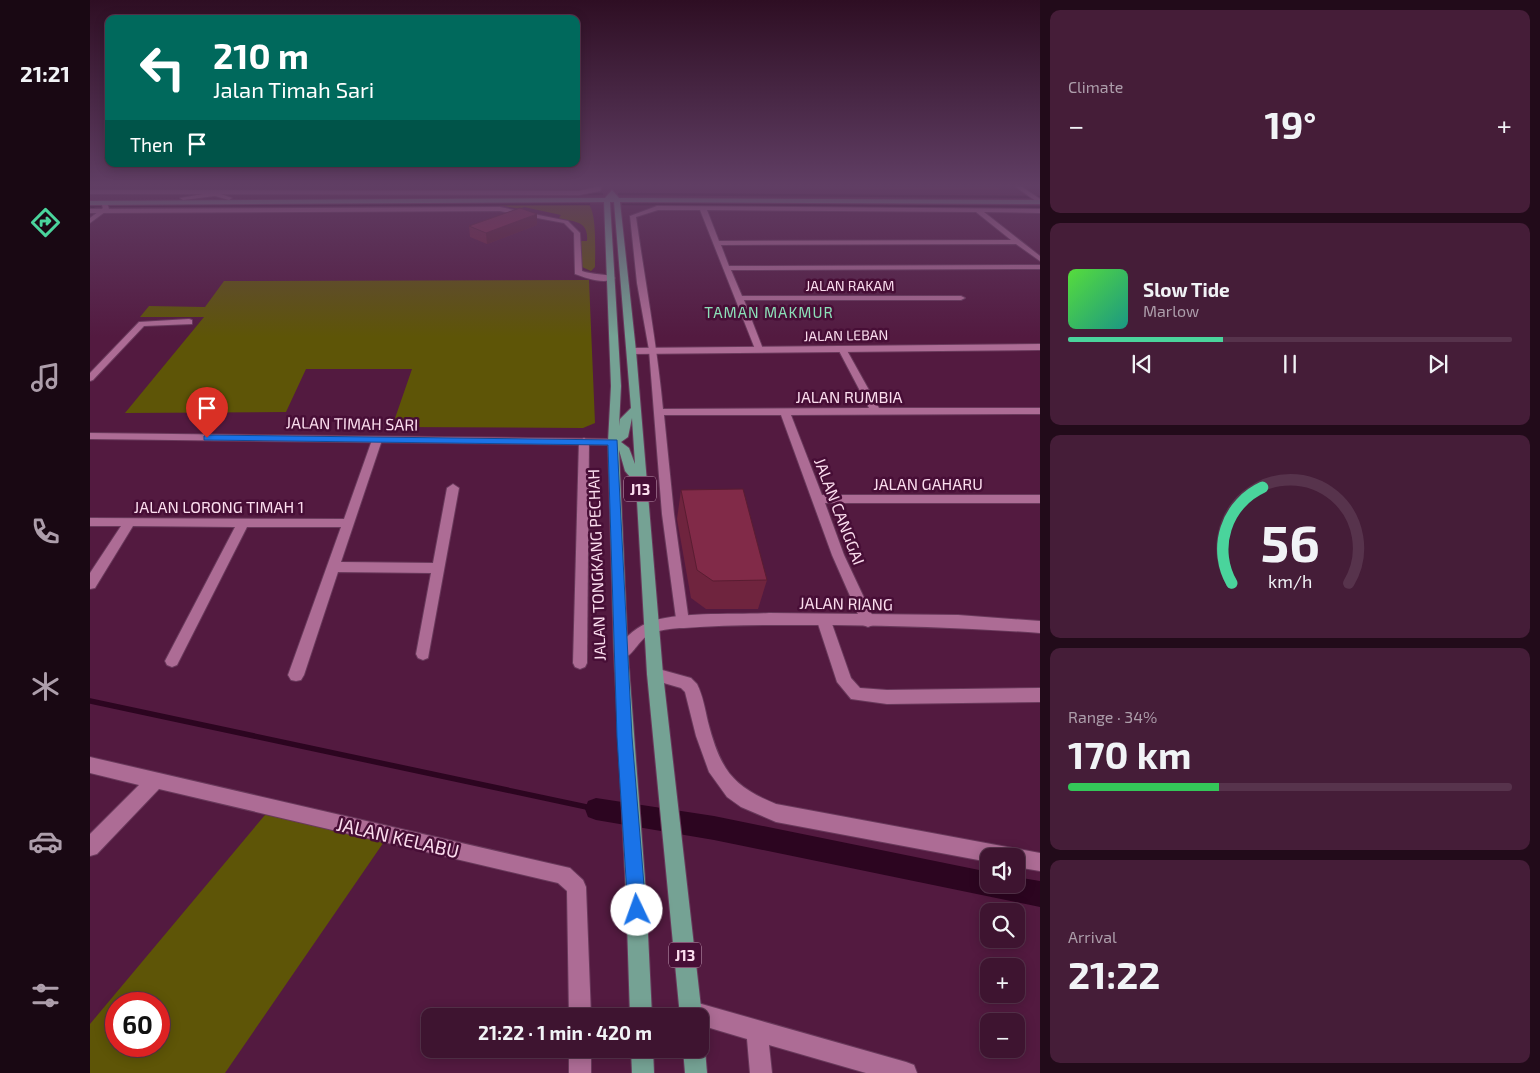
<!DOCTYPE html>
<html lang="en">
<head>
<meta charset="utf-8">
<style>
  :root { --surface:#3e1430; --page:#451d38; --text:#f1f3f6; --muted:#ad9eab; --line:#57334c; --accent:#4ad49c }
  body { margin:0; font-family:"Exo 2",sans-serif; background:var(--page); color:var(--text); height:100vh; display:flex; flex-direction:column; font-size:19px; white-space:nowrap }
  * { box-sizing:border-box; margin:0 }
  p { font-size:16px; color:var(--muted) }
  .icon { flex:none; width:28px; height:28px; fill:none; stroke:currentColor; stroke-width:2; stroke-linecap:round; stroke-linejoin:round }
  .map { position:relative; flex:1; overflow:hidden }
  .side { display:flex; flex-direction:column; gap:10px; padding:10px; background:#220b1a; width:500px }
  .side>* { flex:none }
  .hud { position:absolute; left:15px; top:15px; width:475px; height:152px; border-radius:10px; box-shadow:0 2px 12px #0003,0 0 0 1px var(--line); background:#00695c; color:#fff; overflow:hidden }
  .tools { position:absolute; left:890px; top:848px; display:grid; gap:10px }
  .tools a { display:grid; place-items:center; width:45px; height:45px; border-radius:10px; background:var(--surface); box-shadow:0 2px 12px #0003,0 0 0 1px var(--line); font-size:25px }
  .speed { position:absolute; left:15px; top:992px; display:flex; gap:10px; font-size:25px; font-weight:700; text-align:center }
  .speed>* { display:grid; place-content:center; width:65px; height:65px; border-radius:50%; background:var(--surface); box-shadow:0 2px 12px #0003,0 0 0 1px var(--line); line-height:1 }
  .speed .limit { border:8px solid #d22; background:#fff; color:#111 }
  .pin { position:absolute; display:grid; place-items:center; width:42px; height:42px; color:#fff; margin:-51px -21px; border-radius:50% 50% 50% 0; rotate:-45deg; box-shadow:0 0 5px #0007 }
  .pin .icon { rotate:45deg }
  .me { position:absolute; width:55px; margin:-28px; rotate:357deg; stroke-linejoin:round; filter:drop-shadow(0 0 4px #0008) }
  .turn { display:flex; align-items:center; gap:18px; height:105px; padding:0 25px; font-size:22px }
  .turn .icon { width:65px; height:65px; stroke-width:2.5 }
  .turn b { display:block; font-size:35px; line-height:42px }
  .then { display:flex; align-items:center; height:48px; padding:0 25px; background:#0003; gap:10px; font-size:19px }
  .big { font-size:38px; font-weight:700; line-height:1.1 }
  .side .card { flex:1; display:flex; flex-direction:column; justify-content:center; gap:8px; min-width:0; padding:0 18px; border-radius:10px; background:var(--page) }
  .side .dial { align-items:center; gap:0 }
  .dial svg { height:130px; overflow:visible; fill:none; stroke:var(--line); stroke-width:7; stroke-linecap:round; text-anchor:middle }
  .dial text { fill:var(--text); stroke:none }
  .song { display:flex; align-items:center; gap:15px }
  .cover { width:60px; height:60px; border-radius:8px; background:linear-gradient(135deg,hsl(110 70% 55%),hsl(170 70% 35%)) }
  .played { height:5px; border-radius:2px; background:linear-gradient(90deg,var(--accent) 35%,var(--line) 35%) }
  .keys { display:flex; justify-content:space-around; direction:ltr }
  .heat { display:flex; justify-content:space-between; align-items:center; font-size:28px; direction:ltr }
  .charge { height:8px; border-radius:4px; background:linear-gradient(90deg,#34c759 34%,var(--line) 0) }
  .trip { position:absolute; left:331px; top:1008px; width:288px; height:50px; border-radius:10px; background:var(--surface); box-shadow:0 2px 12px #0003,0 0 0 1px var(--line); font-weight:700; line-height:50px; text-align:center }
  main { display:flex; flex:1; min-height:0 }
  .dock { display:flex; flex-direction:column; width:90px; justify-content:space-around; align-items:center; background:#190813; color:var(--muted) }
  .dock .icon { width:35px; height:35px }
  .dock .active { color:var(--accent) }
  .dock b { font-size:22px; color:var(--text) }
  .map>svg:first-child { display:block }
  .green { fill:#5e5507; fill-rule:evenodd }
  .lines { fill:none; stroke-linecap:round; stroke-linejoin:round }
  .stream-far1 { stroke:#2c0520; stroke-width:2.5 }
  .stream { stroke:#2c0520; stroke-width:5.5 }
  .canal { fill:#2c0520; fill-rule:evenodd }
  .minor-casing { stroke:#69395b; stroke-width:2 }
  .tertiary-casing { stroke:#69395b; stroke-width:2 }
  .primary-casing { stroke:#69395b; stroke-width:2 }
  .minor { fill:#ad6c95; fill-rule:evenodd }
  .tertiary { fill:#ad6c95; fill-rule:evenodd }
  .primary { fill:#75a294; fill-rule:evenodd }
  .wall { fill:#6f243e }
  .shaded-wall { fill:#5a1d32 }
  .building { fill:#812a48; stroke:#5a1d32 }
  .route { fill:#1a73e8; stroke:#114b97 }
  .labels { text-anchor:middle; dominant-baseline:central; stroke-width:5; stroke-linejoin:round; paint-order:stroke }
  .far-street-label { font-size:14px; fill:#fbddee; stroke:#470e36 }
  .far-neighbourhood-label { font-size:15px; letter-spacing:1px; fill:#8ce0b8; stroke:#470e36 }
  .shield { fill:#470e36; stroke:#c59fb7; stroke-width:1 }
  .shield-label { font-size:15px; font-weight:bold; fill:#fbddee }
  .street-label { font-size:16px; fill:#fbddee; stroke:#470e36 }
  .near-street-label { font-size:19px; fill:#fbddee; stroke:#470e36 }
</style>
</head>
<body>
<main>
<nav class="dock">
<b>21:21</b>
<svg class="icon active" aria-label="directions" viewBox="0 0 24 24"><path d="M12 3l9 9-9 9-9-9zM9 14v-3h6M13 9l2 2-2 2"/></svg>
<svg class="icon" aria-label="music" viewBox="0 0 24 24"><path d="M9 18V5l10-2v13"/><circle cx="6" cy="18" r="3"/><circle cx="16" cy="16" r="3"/></svg>
<svg class="icon" aria-label="phone" viewBox="0 0 24 24"><path d="M5 4h4l2 5-3 2q2 4 5 5l2-3 5 2v4C11 20 4 13 5 4z"/></svg>
<svg class="icon" aria-label="climate" viewBox="0 0 24 24"><path d="M12 3v18M4 7l16 10M4 17L20 7"/></svg>
<svg class="icon" aria-label="car" viewBox="0 0 24 24"><path d="M5 17H2v-5l4-1 3-4h7l3 4 3 1v5h-3M9 17h6M6 11h13"/><circle cx="7" cy="17" r="2"/><circle cx="17" cy="17" r="2"/></svg>
<svg class="icon" aria-label="filters" viewBox="0 0 24 24"><path d="M4 7h16M4 17h16"/><circle cx="9" cy="7" r="2"/><circle cx="15" cy="17" r="2"/></svg>
</nav>
<div class="map">
<svg width="950" height="1073" viewBox="0 0 950 1073">
  <rect width="100%" height="100%" fill="#531a40"/>
  <g class="green">
    <path d="M409,205H499C507,214 505,253 505,267L501,271L492,267L490,241H497C499,220 483,222 469,218L471,215L434,207L430,209Z"/>
    <polygon points="499,280 505,423 493,428 302,427 322,369 216,369 196,412 35,413 114,317 50,317 59,306 115,307 134,281"/>
    <path d="M180,809L298,836L135,1073H0V1024ZM26,1004H69V1046H26Z"/>
  </g>
  <g class="lines">
    <g class="stream-far1">
      <polyline points="488,194 512,194"/>
      <polyline points="529,194 950,197"/>
      <polyline points="533,204 950,207"/>
      <polyline points="0,206 4,206 0,210"/>
      <polyline points="4,206 499,204"/>
    </g>
    <polyline class="stream" points="0,701 506,809"/>
    <polygon class="canal" points="506,798 624,816 899,872 899,884 926,884 926,877 950,881 950,907 624,840 506,820 498,817 495,809 498,801"/>
    <g class="minor-casing">
      <g id="minor">
        <polygon points="506,187 512,187 510,191 489,195 0,194 0,190 489,191"/>
        <path d="M567,206L950,209V213L894,212L950,256V261L926,244L631,245L639,266L950,265V269L641,270L652,296H871L875,298L871,300H654L673,349L669,352L665,349L610,210H568L546,217C555,281 567,345 573,409L779,408L748,349L755,347L789,408H950V414L701,415L732,495H950V503H735L754,555L785,621L783,625L778,627L773,625L771,621L742,555L691,415H574L584,514L599,622L597,626L592,628L587,626L572,514L559,350L547,283L540,216ZM617,210L886,212L921,240L629,241Z"/>
        <path d="M410,207L478,221L490,233L492,271C502,275 516,273 525,278C515,285 496,278 485,274L484,233L474,223L410,211L0,213V209Z"/>
        <polygon points="99,319 102,320 102,324 54,326 3,380 0,381 0,373 49,322"/>
        <polygon points="287,437 292,440 251,562 343,563 357,488 363,484 369,488 338,658 333,660 328,658 326,654 341,573 248,572 214,675 211,680 206,681 201,680 198,675 251,527 157,527 87,665 82,667 77,665 75,661 145,527 43,526 5,588 0,589 0,573 31,526 0,526 0,518 254,519 282,440"/>
        <polygon points="494,438 499,441 497,663 495,667 490,669 485,667 483,663 489,441"/>
        <polygon points="734,615 739,617 741,621 761,678 770,688 797,690 950,688 950,702 797,704 761,699 747,682 727,621 729,617"/>
        <path d="M565,668L601,678L607,684C613,696 615,709 618,722C630,768 641,786 686,804L950,853V871L926,867V856H899V862L686,822L651,807L637,797L619,772L606,736L595,692L591,688L560,679L557,674L560,669Z"/>
        <polygon points="0,757 480,868 493,880 496,887 501,1016 479,1016 477,891 468,883 69,789 7,854 0,856 0,834 49,785 0,773"/>
        <polygon points="601,1001 816,1062 824,1065 827,1073 776,1073 679,1045 682,1073 660,1073 657,1039 610,1025 610,1016 592,1016 590,1012 593,1004"/>
        <rect x="479" y="1049" width="22" height="24"/>
      </g>
    </g>
    <g class="tertiary-casing">
      <g id="tertiary">
        <polygon points="926,187 932,187 950,199 950,204"/>
        <polygon points="125,192 142,198 139,200 125,196 93,200 90,198"/>
        <polygon points="10,201 17,203 19,209 0,223 0,218 13,208 12,205 7,203"/>
        <polygon points="950,344 950,350 542,354 538,351 542,348"/>
        <polygon points="0,433 523,439 528,442 523,445 0,439"/>
        <path d="M679,613L868,615L950,621V633C882,628 814,626 745,625C695,625 644,624 594,628C582,628 567,630 557,636C546,643 540,663 526,658L524,654C530,641 544,629 557,623C586,611 646,615 679,613Z"/>
      </g>
    </g>
    <g class="primary-casing">
      <g id="primary">
        <path d="M522,190L529,198L950,200V204L530,202L546,351L573,674L612,1016L610,1020V1016H590L557,674L546,484L535,471L529,450L538,654L556,893L562,1016H540L536,893L524,654L518,442L521,386L514,202L0,205V201L515,198ZM520,202H524L541,408L530,419L529,426L531,386ZM542,418L545,464L539,448L531,442L538,437Z"/>
        <polygon points="610,1040 615,1049 617,1073 595,1073 593,1049 610,1049"/>
        <polygon points="541,1049 563,1049 564,1073 542,1073"/>
      </g>
    </g>
    <use href="#minor" class="minor"/>
    <use href="#tertiary" class="tertiary"/>
    <use href="#primary" class="primary"/>
  </g>
  <g class="wall">
    <polygon points="615,187 909,187 908,190 616,187"/>
    <polygon points="447,225 397,244 380,237 379,226"/>
    <polygon points="591,490 677,580 668,609 616,609 601,598 587,519"/>
  </g>
  <polygon class="shaded-wall" points="447,214 447,225 397,244 396,233"/>
  <g class="building">
    <polygon points="430,208 447,214 396,233 379,226"/>
    <polygon points="653,489 677,580 623,581 607,570 591,490"/>
  </g>
  <linearGradient id="sky" x2="0" y2="1"><stop stop-color="#2e0e23"/><stop offset="0.55" stop-color="#603e64"/><stop offset="1" stop-color="#603e64" stop-opacity="0"/></linearGradient>
  <rect width="950" height="337" fill="url(#sky)"/>
  <polygon class="route" points="117,435 527,440 542,737 556,910 553,917 547,919 541,917 538,910 527,737 518,445 114,440 114,436"/>
  <g class="labels">
    <g class="far-street-label">
      <text x="760" y="285">JALAN RAKAM</text>
      <text transform="translate(756 335) rotate(-1)">JALAN LEBAN</text>
    </g>
    <g class="far-neighbourhood-label">
      <text x="679" y="312">TAMAN MAKMUR</text>
    </g>
    <g class="shield">
      <rect x="534" y="476.5" width="32" height="25" rx="4"/>
      <rect x="579" y="942.5" width="32" height="25" rx="4"/>
    </g>
    <g class="shield-label">
      <text x="550" y="489">J13</text>
      <text x="595" y="955">J13</text>
    </g>
    <g class="street-label">
      <text x="759" y="396">JALAN RUMBIA</text>
      <text transform="translate(262 423) rotate(1)">JALAN TIMAH SARI</text>
      <text x="838" y="483">JALAN GAHARU</text>
      <text x="129" y="506">JALAN LORONG TIMAH 1</text>
      <text transform="translate(750 511) rotate(69)">JALAN CANGGAI</text>
      <text transform="translate(506 565) rotate(-92)">JALAN TONGKANG PECHAH</text>
      <text transform="translate(756 603) rotate(1)">JALAN RIANG</text>
    </g>
    <g class="near-street-label">
      <text transform="translate(308 837) rotate(13)">JALAN KELABU</text>
    </g>
  </g>
</svg>
<div class="tools">
<a><svg class="icon" aria-label="sound" viewBox="0 0 24 24"><path d="M4 9h4l5-4v14l-5-4H4zM17 9q2 3 0 6"/></svg></a>
<a><svg class="icon" aria-label="search" viewBox="0 0 24 24"><circle cx="10" cy="10" r="6"/><path d="M15 15l6 6"/></svg></a>
<a>+</a>
<a>−</a>
</div>
<div class="speed"><div class="limit">60</div></div>
<div class="pin" style="left:117px;top:438px;background:#d93025"><svg class="icon" aria-label="arrive" viewBox="0 0 24 24"><path d="M6 21V4h12l-3 4 3 4H6"/></svg></div>
<svg class="me" style="left:547px;top:910px" viewBox="-20 -20 40 40"><circle r="19" fill="#fff"/><path d="M0-13L10 11 0 6-10 11z" fill="#1a73e8"/></svg>
<div class="trip">21:22 · 1 min · 420 m</div>
<div class="hud">
<div class="turn"><svg class="icon" aria-label="left" viewBox="0 0 24 24"><path d="M17 20v-9H6M10 6l-5 5 5 5"/></svg><div><b>210 m</b>Jalan Timah Sari</div></div>
<div class="then">Then<svg class="icon" aria-label="arrive" viewBox="0 0 24 24"><path d="M6 21V4h12l-3 4 3 4H6"/></svg></div>
</div>
</div>
<section class="side">
<div class="card"><p>Climate</p>
<div class="heat"><a>−</a><b class="big">19°</b><a>+</a></div>
</div>
<div class="card">
<div class="song"><i class="cover"></i><div><b>Slow Tide</b><p>Marlow</p></div></div>
<div class="played"></div>
<div class="keys"><svg class="icon" aria-label="previous" viewBox="0 0 24 24"><path d="M18 5L8 12l10 7zM5 5v14"/></svg><svg class="icon" aria-label="pause" viewBox="0 0 24 24"><path d="M8 5v14M16 5v14"/></svg><svg class="icon" aria-label="next" viewBox="0 0 24 24"><path d="M6 5l10 7-10 7zM19 5v14"/></svg></div>
</div>
<div class="card dial"><svg viewBox="0 0 100 80">
<path d="M14 69A42 42 0 1 1 86 69"/>
<path d="M14 69A42 42 0 0 1 33 10" stroke="#4ad49c"/>
<text x="50" y="56" font-size="32" font-weight="700">56</text>
<text x="50" y="72" font-size="11">km/h</text>
</svg></div>
<div class="card"><p>Range · 34%</p><b class="big">170 km</b><div class="charge"></div></div>
<div class="card"><p>Arrival</p><b class="big">21:22</b></div>
</section>
</main>
</body>
</html>
